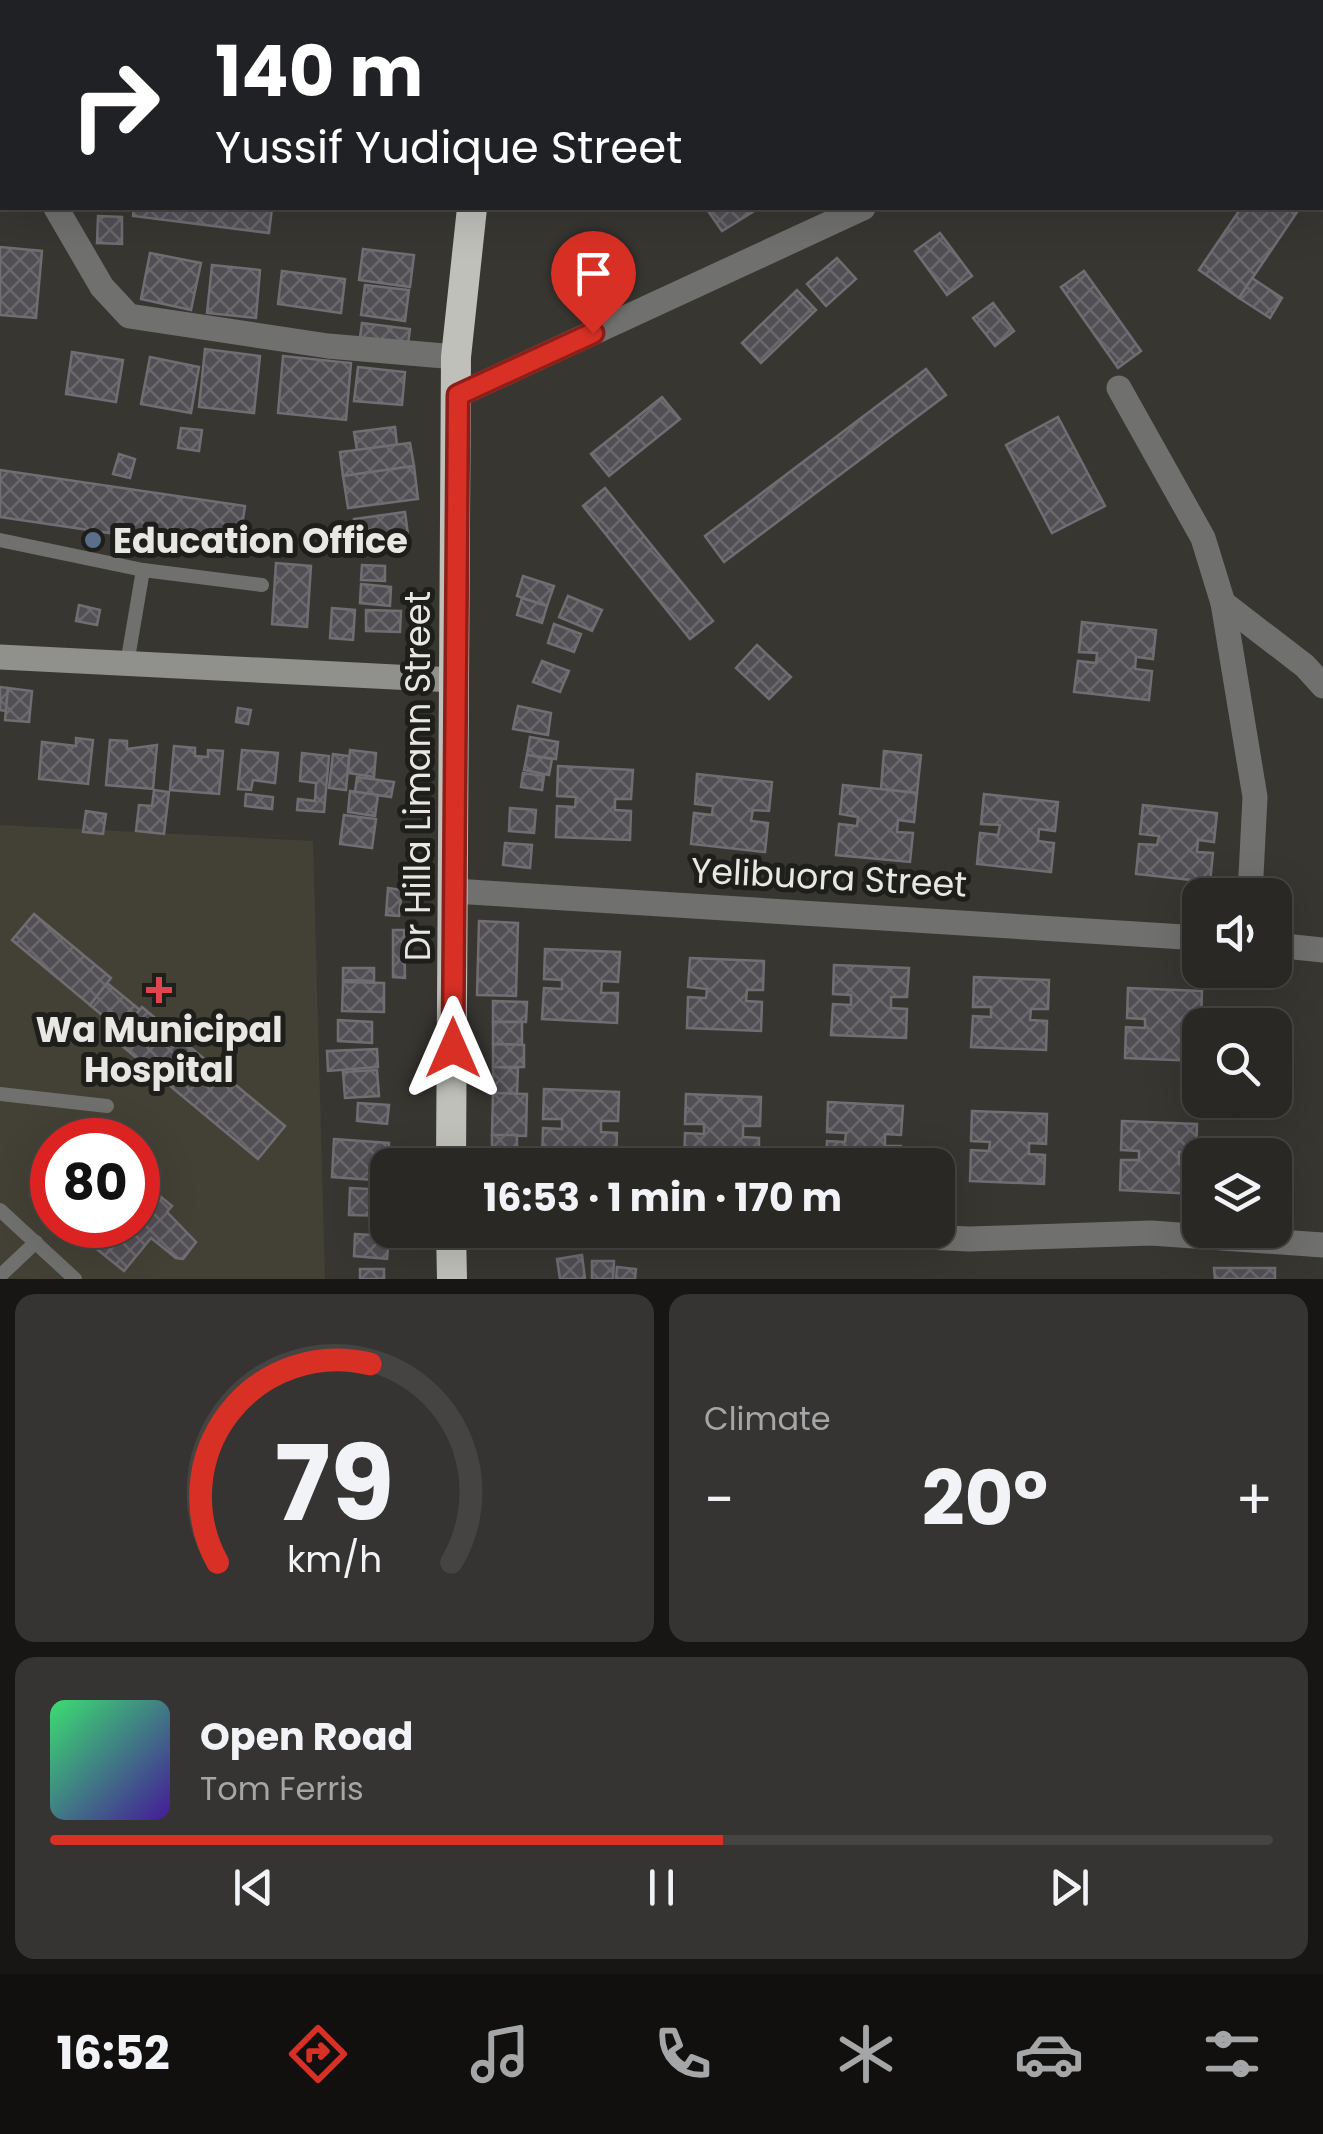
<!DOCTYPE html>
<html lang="en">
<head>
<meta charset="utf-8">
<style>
  :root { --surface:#2a2825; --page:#363432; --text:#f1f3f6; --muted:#a5a6a7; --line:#464442; --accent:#d93025 }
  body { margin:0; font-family:Poppins,sans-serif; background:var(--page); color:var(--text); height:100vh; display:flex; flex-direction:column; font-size:38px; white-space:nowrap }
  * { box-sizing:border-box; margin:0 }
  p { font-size:32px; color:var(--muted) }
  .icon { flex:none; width:55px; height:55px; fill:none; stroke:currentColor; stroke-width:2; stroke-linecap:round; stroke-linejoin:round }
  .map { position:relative; height:1279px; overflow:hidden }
  .details { display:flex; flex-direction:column; gap:15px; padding:15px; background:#171614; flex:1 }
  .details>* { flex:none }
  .guide { position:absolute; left:0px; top:0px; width:1325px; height:210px; box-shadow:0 10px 40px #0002,0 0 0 2px var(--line); background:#202124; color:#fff; overflow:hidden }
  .tools { position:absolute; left:1182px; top:878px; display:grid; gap:20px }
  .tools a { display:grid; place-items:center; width:110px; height:110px; border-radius:20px; background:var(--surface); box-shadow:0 10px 40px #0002,0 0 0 2px var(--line); font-size:50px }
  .speed { position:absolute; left:30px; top:1118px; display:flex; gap:20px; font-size:50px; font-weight:700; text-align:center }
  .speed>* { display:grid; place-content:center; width:130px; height:130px; border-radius:50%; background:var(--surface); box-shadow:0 10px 40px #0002,0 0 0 2px var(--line); line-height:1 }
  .speed .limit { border:15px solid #d22; background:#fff; color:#111 }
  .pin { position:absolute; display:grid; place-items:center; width:85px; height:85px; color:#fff; margin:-102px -42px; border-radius:50% 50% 50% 0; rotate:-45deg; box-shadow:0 0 10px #0007 }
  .pin .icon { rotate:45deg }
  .me { position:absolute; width:110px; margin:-55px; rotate:0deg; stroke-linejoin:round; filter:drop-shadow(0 0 8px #0008) }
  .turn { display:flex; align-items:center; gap:35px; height:210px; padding:0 50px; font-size:45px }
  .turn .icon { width:130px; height:130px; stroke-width:2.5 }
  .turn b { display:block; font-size:70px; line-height:85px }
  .big { font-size:75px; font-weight:700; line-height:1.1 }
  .details .tile { flex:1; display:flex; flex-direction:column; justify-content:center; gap:15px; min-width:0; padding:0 35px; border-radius:20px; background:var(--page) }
  .details .dial { align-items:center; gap:0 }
  .dial svg { height:260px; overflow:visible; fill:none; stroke:var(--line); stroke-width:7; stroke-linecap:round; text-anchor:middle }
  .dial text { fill:var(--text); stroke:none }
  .song { display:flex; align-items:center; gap:30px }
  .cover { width:120px; height:120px; border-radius:15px; background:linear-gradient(135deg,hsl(140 70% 55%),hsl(260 70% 35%)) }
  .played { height:10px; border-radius:5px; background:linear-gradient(90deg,var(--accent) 55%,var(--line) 55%) }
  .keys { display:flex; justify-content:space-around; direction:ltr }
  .heat { display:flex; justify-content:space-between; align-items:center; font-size:55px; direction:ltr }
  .details .tiles { flex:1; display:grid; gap:15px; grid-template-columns:1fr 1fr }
  .tile:last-child { grid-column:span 2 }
  .trip { position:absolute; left:370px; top:1148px; width:585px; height:100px; border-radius:20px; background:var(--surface); box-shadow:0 10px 40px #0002,0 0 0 2px var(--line); font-weight:700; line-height:100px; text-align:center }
  .tab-bar { display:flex; height:160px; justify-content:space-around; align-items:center; background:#11100f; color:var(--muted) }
  .tab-bar .icon { width:70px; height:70px }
  .tab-bar .current { color:var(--accent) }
  .tab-bar b { font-size:45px; color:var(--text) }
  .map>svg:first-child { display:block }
  .built { fill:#434135; fill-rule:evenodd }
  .building { fill:url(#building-cross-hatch); stroke:#706d73; stroke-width:2.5 }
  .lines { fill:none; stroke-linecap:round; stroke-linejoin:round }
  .lane { stroke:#70716e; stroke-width:14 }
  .street { stroke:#70716e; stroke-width:25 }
  .secondary { stroke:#90918c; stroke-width:25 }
  .highway { stroke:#bec0b9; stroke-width:30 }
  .route-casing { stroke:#8d1f18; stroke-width:25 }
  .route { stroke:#d93025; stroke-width:18 }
  .service-dot { fill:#5c6f8a; stroke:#1e1e1b; stroke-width:4 }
  .health-dot { fill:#e0444e; stroke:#1e1e1b; stroke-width:4 }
  .labels { text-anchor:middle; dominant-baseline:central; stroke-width:10; stroke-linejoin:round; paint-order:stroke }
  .poi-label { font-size:35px; font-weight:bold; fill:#e8e7e4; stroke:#1e1e1b; text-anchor:start }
  .street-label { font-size:35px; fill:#e8e7e4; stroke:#1e1e1b }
</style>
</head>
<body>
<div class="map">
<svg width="1323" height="1279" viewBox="0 0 1323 1279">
  <defs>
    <pattern id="building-cross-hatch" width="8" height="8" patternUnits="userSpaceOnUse" patternTransform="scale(2.5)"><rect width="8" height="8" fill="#524f54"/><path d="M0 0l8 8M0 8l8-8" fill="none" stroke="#6b686c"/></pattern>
  </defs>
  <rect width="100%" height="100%" fill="#383631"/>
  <path class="built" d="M0,825L313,841L325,1279H0ZM52,1140H138V1225H52Z"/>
  <g class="building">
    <polygon points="134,208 272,208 269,233 133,216"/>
    <polygon points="706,208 759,208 722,231"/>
    <polygon points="1241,208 1291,208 1297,212 1239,298 1199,270"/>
    <polygon points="98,216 122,217 122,244 97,243"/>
    <polygon points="940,233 972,276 947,295 915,251"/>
    <polygon points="0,247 42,251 36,318 0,315"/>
    <polygon points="363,249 414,255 410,287 359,280"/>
    <polygon points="150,253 201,263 191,310 141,299"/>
    <polygon points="837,258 856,279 826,306 807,284"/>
    <polygon points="212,265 260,270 256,318 207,313"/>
    <polygon points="282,271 345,279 341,313 278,304"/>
    <polygon points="1084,271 1141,351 1118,368 1061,287"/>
    <polygon points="1252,278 1282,298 1270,318 1239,298"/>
    <polygon points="365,285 409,290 405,321 361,315"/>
    <polygon points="797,290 816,310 761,363 742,343"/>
    <polygon points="993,303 1014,331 995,346 973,318"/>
    <polygon points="362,323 410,329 407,352 359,345"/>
    <polygon points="205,349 260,356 254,413 199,407"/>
    <polygon points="72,352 123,360 116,402 66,394"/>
    <polygon points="283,356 351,363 346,420 278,413"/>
    <polygon points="150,357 199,367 191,413 141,404"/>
    <polygon points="358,367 405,372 402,405 354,401"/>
    <polygon points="926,369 946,395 724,562 705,536"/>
    <polygon points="662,397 680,419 609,476 591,454"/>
    <polygon points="1058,417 1105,506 1052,533 1006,445"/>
    <polygon points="395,427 397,445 357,450 354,432"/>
    <polygon points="181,428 202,430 199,451 178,448"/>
    <polygon points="410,443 414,466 343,476 340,452"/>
    <polygon points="119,454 135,459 130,478 113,474"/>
    <polygon points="414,466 418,499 348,508 343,476"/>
    <polygon points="0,470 245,506 238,552 0,517"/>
    <polygon points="605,488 713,621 690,639 583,506"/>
    <polygon points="405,512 409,542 358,549 354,519"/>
    <polygon points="276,563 311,566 307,627 272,624"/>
    <polygon points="362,565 385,566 385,581 361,580"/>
    <polygon points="523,576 554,586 547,606 517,596"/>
    <polygon points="361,584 391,587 390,606 360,603"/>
    <polygon points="568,596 602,610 592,631 559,617"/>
    <polygon points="522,598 547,606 542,623 517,615"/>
    <polygon points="79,605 100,610 97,625 76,621"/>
    <polygon points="332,608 355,610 353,640 330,638"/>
    <polygon points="366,610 401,611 400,632 366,631"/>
    <polygon points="1082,622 1156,630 1153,659 1136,657 1135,669 1152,671 1149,700 1074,692 1078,661 1096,663 1097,653 1079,652"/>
    <polygon points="554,624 581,634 574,652 548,643"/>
    <polygon points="757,645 791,677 769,699 736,668"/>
    <polygon points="542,661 569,671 560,692 533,682"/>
    <polygon points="0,687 8,688 6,711 0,710"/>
    <polygon points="8,688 32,691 29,722 5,720"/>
    <polygon points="518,706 551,713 548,735 513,729"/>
    <polygon points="238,708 251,710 248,724 236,722"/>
    <polygon points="530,737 558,742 556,759 527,755"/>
    <polygon points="76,738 93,740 88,784 39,779 42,742 76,746"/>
    <polygon points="110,740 127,741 127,749 157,745 153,789 106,785"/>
    <polygon points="174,746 195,748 195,756 208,757 208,750 223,751 219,794 170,790"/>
    <polygon points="242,750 278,753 275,783 253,780 251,790 238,789"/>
    <polygon points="350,750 376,753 374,777 348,773"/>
    <polygon points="884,751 921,755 917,793 881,789"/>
    <polygon points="302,753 329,756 324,812 297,810 298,799 315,801 316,783 300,781"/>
    <polygon points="333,754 349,756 346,790 329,788"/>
    <polygon points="527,755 552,759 549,775 524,770"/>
    <polygon points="558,766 633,770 631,799 615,799 615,810 631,811 630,840 556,837 557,806 575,807 576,797 557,796"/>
    <polygon points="523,773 544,776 542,790 521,787"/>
    <polygon points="697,774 772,782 769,811 753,810 751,821 768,823 765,852 691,844 694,813 712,815 713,806 695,804"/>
    <polygon points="357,777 394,782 391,797 355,792"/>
    <polygon points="843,785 917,793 914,822 898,820 897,832 913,833 910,862 836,855 839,824 857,826 858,817 840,814"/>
    <polygon points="154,790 169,792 164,834 136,831 139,805 152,806"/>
    <polygon points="350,791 378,795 375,816 348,812"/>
    <polygon points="246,794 273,797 272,809 245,806"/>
    <polygon points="984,794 1058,802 1055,831 1039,829 1038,841 1054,843 1051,872 977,864 980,833 998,835 1000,825 981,824"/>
    <polygon points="1143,805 1217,813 1214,842 1198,840 1197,852 1213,853 1210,882 1136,874 1139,844 1157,845 1159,836 1140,834"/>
    <polygon points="510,808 536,810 534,833 509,831"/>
    <polygon points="86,811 106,814 103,834 83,832"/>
    <polygon points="344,815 376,819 372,848 340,844"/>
    <polygon points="505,843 532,845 530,868 503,865"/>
    <polygon points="388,888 402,890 399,916 386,915"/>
    <polygon points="34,914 111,978 90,1005 12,940"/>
    <polygon points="479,921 518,923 516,996 477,995"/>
    <polygon points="393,930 404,930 405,978 393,977"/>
    <polygon points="545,949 620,952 618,982 602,981 601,993 618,993 617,1023 542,1019 544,988 562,989 562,980 544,979"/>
    <polygon points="690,958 764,961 763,990 747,990 746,1001 762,1002 761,1031 687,1028 688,997 706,998 707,989 688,987"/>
    <polygon points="834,965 909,968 907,997 891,997 891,1008 907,1009 906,1038 831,1035 833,1004 851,1005 851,995 833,994"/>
    <polygon points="343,968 374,968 374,981 343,980"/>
    <polygon points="974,977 1049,980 1048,1009 1031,1009 1030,1020 1047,1021 1046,1050 971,1047 973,1016 991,1017 991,1007 973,1007"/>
    <polygon points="343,982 384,983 384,1012 342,1011"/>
    <polygon points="107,983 140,1010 122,1032 90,1005"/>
    <polygon points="1128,988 1202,991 1201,1021 1185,1020 1184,1031 1200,1032 1199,1061 1125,1058 1126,1027 1145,1028 1145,1019 1127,1018"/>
    <polygon points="493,1001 527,1002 526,1022 493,1022"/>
    <polygon points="142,1007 285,1126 258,1159 115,1040"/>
    <polygon points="338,1020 372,1022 372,1043 338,1041"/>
    <polygon points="493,1022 522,1022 522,1045 493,1044"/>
    <polygon points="493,1044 524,1045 524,1067 493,1067"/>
    <polygon points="377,1049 378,1067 328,1071 327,1051"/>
    <polygon points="493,1067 518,1068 517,1094 493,1093"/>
    <polygon points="377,1070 379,1096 345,1098 343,1072"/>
    <polygon points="544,1089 619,1092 618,1121 601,1121 601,1132 617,1133 616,1162 542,1159 543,1128 562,1129 562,1119 543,1119"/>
    <polygon points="493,1093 527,1094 526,1136 492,1135"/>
    <polygon points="686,1094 761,1097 760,1126 743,1126 743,1137 759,1138 759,1165 684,1164 685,1133 704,1134 704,1124 685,1124"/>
    <polygon points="828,1102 903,1106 901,1135 885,1134 885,1146 901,1146 900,1165 826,1165 827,1141 845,1142 846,1133 827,1132"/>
    <polygon points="358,1103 389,1105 387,1124 357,1121"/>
    <polygon points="972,1111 1047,1114 1046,1144 1029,1143 1029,1154 1045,1155 1044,1184 970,1181 971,1150 989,1151 990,1142 971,1141"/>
    <polygon points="1122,1121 1197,1124 1196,1153 1179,1152 1179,1164 1195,1165 1194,1194 1120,1190 1121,1160 1139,1160 1139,1151 1121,1150"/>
    <rect x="492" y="1135" width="25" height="19"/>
    <polygon points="334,1139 389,1143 387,1181 332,1177"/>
    <rect x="492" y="1154" width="30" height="11"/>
    <polygon points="52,1166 52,1213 30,1195"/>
    <polygon points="138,1178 172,1206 167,1212 196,1242 183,1259 176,1258 151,1238 124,1271 67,1225 138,1225"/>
    <polygon points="350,1188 388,1190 388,1216 349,1215"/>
    <polygon points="355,1234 389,1236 387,1259 354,1256"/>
    <polygon points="582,1255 585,1279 560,1279 557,1259"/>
    <polygon points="592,1261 614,1261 613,1279 592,1279"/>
    <polygon points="617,1267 636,1269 635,1279 616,1279"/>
    <polygon points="1214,1268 1275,1268 1275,1279 1215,1279"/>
    <rect x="360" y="1269" width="24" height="10"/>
  </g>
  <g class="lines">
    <g class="lane">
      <polyline points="0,540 143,570 262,585"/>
      <polyline points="127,664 143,570"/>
      <polyline points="0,1094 107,1106"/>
      <polyline points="0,1210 75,1279"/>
      <polyline points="0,1276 36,1242"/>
    </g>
    <g class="street">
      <polyline points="1270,2 1275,0"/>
      <polyline points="0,98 2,102"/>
      <polyline points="56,208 102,287 129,316 328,346 456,357"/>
      <polyline points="1119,388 1203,538 1223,603 1255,797 1250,895"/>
      <polyline points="458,395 863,208"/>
      <polyline points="1223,603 1305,666 1323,686"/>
      <polyline points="454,891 1200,938"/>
      <polyline points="1275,945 1323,950"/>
      <polyline points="777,1230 969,1239 1151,1233 1323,1245"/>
    </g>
    <polyline class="secondary" points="0,657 454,680"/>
    <g class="highway">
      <polyline points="494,2 495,0"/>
      <polyline points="451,1165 456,357 472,208"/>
      <polyline points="451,1230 452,1279"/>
    </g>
  </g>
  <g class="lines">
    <g class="route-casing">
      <polyline id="route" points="453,1048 458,395 593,333"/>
    </g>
    <use href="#route" class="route"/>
  </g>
  <circle class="service-dot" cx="93" cy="540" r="10"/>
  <path class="health-dot" d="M154 975h10v10h10v10h-10v10h-10v-10h-10v-10h10z"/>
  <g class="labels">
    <g class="poi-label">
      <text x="113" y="540">Education Office</text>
      <text x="159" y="1029" text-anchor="middle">Wa Municipal<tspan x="159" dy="40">Hospital</tspan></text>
    </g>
    <g class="street-label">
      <text transform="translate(417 776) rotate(-90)">Dr Hilla Limann Street</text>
      <text transform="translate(829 877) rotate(3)">Yelibuora Street</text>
    </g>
  </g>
</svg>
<div class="tools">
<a><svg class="icon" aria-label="sound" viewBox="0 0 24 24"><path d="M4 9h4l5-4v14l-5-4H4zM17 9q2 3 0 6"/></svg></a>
<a><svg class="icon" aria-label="search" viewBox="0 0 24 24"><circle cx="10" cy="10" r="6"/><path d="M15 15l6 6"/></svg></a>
<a><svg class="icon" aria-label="layers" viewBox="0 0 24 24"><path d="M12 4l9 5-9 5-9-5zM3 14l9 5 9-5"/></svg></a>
</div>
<div class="speed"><div class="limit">80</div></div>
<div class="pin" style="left:593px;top:333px;background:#d93025"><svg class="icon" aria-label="arrive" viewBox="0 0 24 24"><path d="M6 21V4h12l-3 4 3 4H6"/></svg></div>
<svg class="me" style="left:453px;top:1048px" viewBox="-20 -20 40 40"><path d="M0-17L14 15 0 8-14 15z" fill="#d93025" stroke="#fff" stroke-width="4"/></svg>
<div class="trip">16:53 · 1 min · 170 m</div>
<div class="guide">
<div class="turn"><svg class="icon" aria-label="right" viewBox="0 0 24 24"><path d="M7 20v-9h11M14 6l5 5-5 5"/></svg><div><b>140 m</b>Yussif Yudique Street</div></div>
</div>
</div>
<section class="details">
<div class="tiles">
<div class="tile dial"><svg viewBox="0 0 100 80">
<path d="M14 69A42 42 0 1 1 86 69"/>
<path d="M14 69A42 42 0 0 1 61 8" stroke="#d93025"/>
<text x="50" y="56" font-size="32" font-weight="700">79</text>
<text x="50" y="72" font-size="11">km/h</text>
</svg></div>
<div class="tile"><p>Climate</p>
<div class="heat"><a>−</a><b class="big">20°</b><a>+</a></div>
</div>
<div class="tile">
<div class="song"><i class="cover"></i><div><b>Open Road</b><p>Tom Ferris</p></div></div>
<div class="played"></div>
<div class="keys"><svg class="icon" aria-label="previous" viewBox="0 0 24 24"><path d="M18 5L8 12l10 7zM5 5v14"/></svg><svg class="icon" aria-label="pause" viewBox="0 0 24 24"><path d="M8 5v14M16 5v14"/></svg><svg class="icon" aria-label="next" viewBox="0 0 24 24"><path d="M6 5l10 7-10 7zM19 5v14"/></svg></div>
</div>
</div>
</section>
<nav class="tab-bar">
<b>16:52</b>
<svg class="icon current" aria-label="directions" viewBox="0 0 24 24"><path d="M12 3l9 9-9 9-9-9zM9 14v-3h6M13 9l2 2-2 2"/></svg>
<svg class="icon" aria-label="music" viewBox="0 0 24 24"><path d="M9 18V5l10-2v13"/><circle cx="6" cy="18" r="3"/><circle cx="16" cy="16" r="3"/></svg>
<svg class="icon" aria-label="phone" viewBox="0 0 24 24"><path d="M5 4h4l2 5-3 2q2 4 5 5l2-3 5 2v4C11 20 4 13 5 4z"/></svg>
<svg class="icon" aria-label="climate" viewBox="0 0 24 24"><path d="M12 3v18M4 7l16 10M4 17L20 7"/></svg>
<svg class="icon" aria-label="car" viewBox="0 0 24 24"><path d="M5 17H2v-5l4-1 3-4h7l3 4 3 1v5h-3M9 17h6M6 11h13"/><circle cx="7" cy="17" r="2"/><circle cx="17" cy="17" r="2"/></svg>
<svg class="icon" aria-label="filters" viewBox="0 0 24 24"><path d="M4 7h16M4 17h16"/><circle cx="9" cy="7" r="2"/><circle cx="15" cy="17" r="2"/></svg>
</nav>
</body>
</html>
